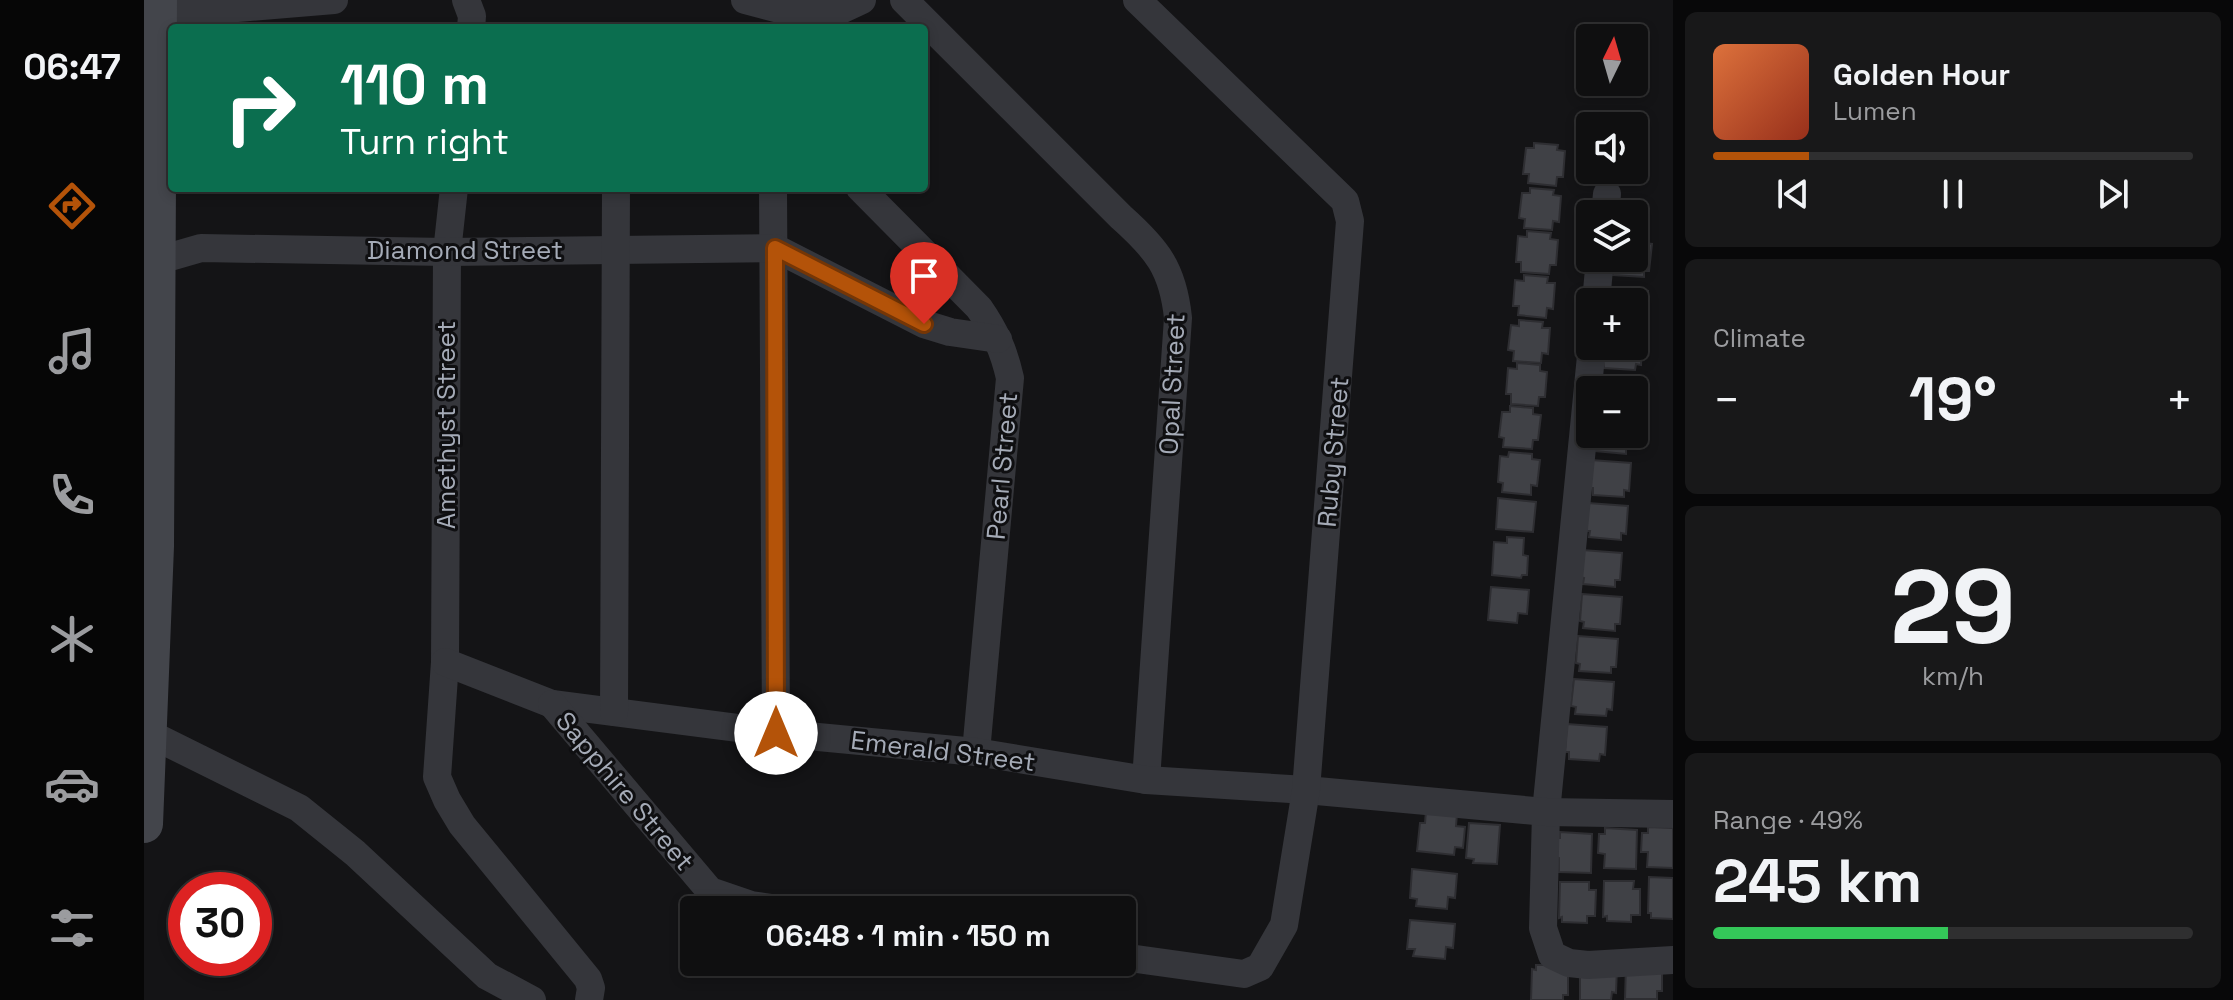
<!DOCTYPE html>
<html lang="en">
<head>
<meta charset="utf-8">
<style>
  :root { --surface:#0f0f10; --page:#181819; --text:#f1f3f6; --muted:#9b9c9f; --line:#2f2f30; --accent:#b45309 }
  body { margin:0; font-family:"Space Grotesk",sans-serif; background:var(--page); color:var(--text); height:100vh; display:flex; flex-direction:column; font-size:30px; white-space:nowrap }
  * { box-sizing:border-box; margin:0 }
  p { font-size:26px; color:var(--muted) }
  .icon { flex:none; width:44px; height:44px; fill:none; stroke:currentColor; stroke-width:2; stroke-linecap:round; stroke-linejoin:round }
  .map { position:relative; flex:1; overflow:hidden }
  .details { display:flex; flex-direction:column; gap:12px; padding:12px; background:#080809; width:560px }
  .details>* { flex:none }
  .guide { position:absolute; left:24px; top:24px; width:760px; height:168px; border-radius:8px; box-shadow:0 4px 12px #0003,0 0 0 2px var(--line); background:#0b6e4f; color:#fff; overflow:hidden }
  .needle { width:52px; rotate:5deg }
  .buttons { position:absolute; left:1432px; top:24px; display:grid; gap:16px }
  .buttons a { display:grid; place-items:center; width:72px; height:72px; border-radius:8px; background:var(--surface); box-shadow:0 4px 12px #0003,0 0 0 2px var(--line); font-size:40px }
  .speed { position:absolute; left:24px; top:872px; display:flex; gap:16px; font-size:40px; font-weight:700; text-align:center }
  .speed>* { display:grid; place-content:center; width:104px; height:104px; border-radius:50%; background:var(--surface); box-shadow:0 4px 12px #0003,0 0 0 2px var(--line); line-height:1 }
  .speed .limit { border:12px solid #d22; background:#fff; color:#111 }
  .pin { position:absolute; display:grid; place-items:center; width:68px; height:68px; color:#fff; margin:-82px -34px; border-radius:50% 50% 50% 0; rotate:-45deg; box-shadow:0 0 8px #0007 }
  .pin .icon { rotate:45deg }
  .me { position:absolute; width:88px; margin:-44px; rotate:0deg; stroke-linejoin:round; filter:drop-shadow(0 0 6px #0008) }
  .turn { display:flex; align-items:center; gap:28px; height:168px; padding:0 40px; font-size:36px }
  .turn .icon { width:104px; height:104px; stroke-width:2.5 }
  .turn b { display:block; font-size:56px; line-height:68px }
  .big { font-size:60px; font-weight:800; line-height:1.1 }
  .details .widget { flex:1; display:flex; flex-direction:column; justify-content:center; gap:12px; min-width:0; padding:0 28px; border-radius:12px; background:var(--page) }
  .details .dial { align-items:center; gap:0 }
  .dial b { font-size:104px; line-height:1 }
  .song { display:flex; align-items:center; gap:24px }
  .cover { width:96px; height:96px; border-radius:12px; background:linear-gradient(135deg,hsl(20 70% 55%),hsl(10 70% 35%)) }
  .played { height:8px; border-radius:4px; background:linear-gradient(90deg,var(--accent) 20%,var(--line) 20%) }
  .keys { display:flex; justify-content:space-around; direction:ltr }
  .heat { display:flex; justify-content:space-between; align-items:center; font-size:44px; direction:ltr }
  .charge { height:12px; border-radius:6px; background:linear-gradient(90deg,#34c759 49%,var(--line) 0) }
  .trip { position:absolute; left:536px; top:896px; width:456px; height:80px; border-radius:8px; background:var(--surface); box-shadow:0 4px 12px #0003,0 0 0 2px var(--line); font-weight:800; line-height:80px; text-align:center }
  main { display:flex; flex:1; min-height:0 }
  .tabs { display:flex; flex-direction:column; width:144px; justify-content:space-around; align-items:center; background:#060606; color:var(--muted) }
  .tabs .icon { width:56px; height:56px }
  .tabs .on { color:var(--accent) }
  .tabs b { font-size:36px; color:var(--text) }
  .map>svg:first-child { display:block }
  .building { fill:#404146; stroke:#2e2e32; stroke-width:2 }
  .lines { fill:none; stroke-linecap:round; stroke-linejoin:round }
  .street { stroke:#35363b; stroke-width:28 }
  .secondary { stroke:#43454b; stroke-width:38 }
  .route-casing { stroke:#753606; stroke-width:20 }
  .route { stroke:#b45309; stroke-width:14 }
  .labels { text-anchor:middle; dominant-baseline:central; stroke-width:6; stroke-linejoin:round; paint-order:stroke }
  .street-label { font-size:26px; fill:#a5abb7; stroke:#0f0f11 }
</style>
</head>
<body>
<main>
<nav class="tabs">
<b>06:47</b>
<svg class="icon on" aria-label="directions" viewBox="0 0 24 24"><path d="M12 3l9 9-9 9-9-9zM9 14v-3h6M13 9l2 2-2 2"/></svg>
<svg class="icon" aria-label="music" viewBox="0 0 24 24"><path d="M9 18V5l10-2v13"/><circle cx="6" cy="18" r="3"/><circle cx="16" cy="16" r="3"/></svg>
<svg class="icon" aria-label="phone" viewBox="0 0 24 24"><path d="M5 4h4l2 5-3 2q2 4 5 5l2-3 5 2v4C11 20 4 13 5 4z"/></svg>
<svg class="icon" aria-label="climate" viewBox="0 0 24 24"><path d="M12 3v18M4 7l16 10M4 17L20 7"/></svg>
<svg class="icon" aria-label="car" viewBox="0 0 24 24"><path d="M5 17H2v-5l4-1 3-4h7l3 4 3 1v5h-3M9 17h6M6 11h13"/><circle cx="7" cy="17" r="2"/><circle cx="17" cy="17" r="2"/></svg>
<svg class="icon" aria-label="filters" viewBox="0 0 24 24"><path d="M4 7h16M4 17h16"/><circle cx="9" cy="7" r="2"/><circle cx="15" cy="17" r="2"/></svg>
</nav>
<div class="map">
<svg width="1529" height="1000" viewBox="0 0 1529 1000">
  <rect width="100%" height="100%" fill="#141416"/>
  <g class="building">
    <polygon points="1390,143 1414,145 1413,150 1421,151 1419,177 1413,177 1412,186 1384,183 1385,174 1379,174 1382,148 1390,148"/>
    <polygon points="1386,188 1410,190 1409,195 1417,196 1415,222 1409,221 1408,230 1380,228 1381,219 1375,218 1378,193 1386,193"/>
    <polygon points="1383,231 1407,233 1406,239 1414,240 1412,265 1406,265 1405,274 1377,272 1377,262 1372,262 1374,236 1383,237"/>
    <polygon points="1490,242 1508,244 1505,271 1500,271 1500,277 1469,275 1470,268 1465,268 1466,258 1490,258"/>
    <polygon points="1380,275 1404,277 1403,283 1411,283 1409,309 1403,308 1402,318 1374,315 1375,306 1369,306 1371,280 1380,281"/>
    <polygon points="1464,288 1504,291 1502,318 1497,318 1497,324 1490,324 1490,302 1463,302"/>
    <polygon points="1375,320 1399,322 1398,328 1406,328 1404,354 1398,353 1397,363 1369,361 1370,351 1364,350 1367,325 1375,326"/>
    <polygon points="1490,336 1498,337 1497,365 1492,364 1491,370 1460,368 1457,346 1490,346"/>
    <polygon points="1373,363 1396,365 1396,371 1403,372 1401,397 1395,397 1394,406 1367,404 1367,394 1362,394 1364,368 1373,369"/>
    <polygon points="1454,375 1494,378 1492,406 1490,405 1490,390 1453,390"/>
    <polygon points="1366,406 1389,408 1389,414 1397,415 1394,440 1389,440 1388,449 1359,447 1360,438 1355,437 1358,412 1366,412"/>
    <polygon points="1448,434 1488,434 1487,447 1482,447 1482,454 1451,451"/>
    <polygon points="1365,452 1388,454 1388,459 1396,460 1393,486 1387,485 1387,495 1358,492 1359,483 1354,482 1356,456 1364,457"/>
    <polygon points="1447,460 1487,463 1485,491 1480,490 1480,497 1449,495 1449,488 1445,488"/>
    <polygon points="1354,498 1392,502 1389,532 1352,529"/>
    <polygon points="1444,503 1484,506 1482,534 1477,533 1477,540 1445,537 1446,531 1442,531"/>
    <polygon points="1363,537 1380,538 1379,555 1384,556 1383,575 1378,575 1377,578 1348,575 1350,542 1363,543"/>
    <polygon points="1438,550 1478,553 1476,580 1471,580 1471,587 1439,584 1440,578 1436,577"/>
    <polygon points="1347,587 1385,590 1383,614 1374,613 1373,623 1344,620"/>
    <polygon points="1438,594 1478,597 1476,624 1471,624 1471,631 1439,628 1440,622 1436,621"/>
    <polygon points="1434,636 1474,639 1472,667 1467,667 1467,673 1435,671 1436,664 1432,663"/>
    <polygon points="1430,679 1470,682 1468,710 1463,709 1462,716 1431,714 1432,707 1427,706"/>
    <polygon points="1423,724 1463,727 1461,755 1456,754 1455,761 1425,759 1425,752 1421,752"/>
    <polygon points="1282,811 1313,814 1312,826 1321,827 1319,848 1311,847 1310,855 1273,851 1276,823 1281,823"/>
    <polygon points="1325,823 1356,825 1353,864 1329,863 1330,859 1322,858"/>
    <polygon points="1504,827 1529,828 1529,868 1503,867 1504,852 1497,852 1498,833 1504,833"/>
    <polygon points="1461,828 1493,830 1492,869 1460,868 1461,854 1454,853 1455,834 1461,834"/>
    <polygon points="1416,832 1448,834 1447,873 1415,872 1415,858 1410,857 1410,838 1416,838"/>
    <polygon points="1268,869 1313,874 1311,898 1304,897 1303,909 1272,906 1273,899 1266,898"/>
    <polygon points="1505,877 1529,878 1529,919 1507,918 1507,913 1504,913"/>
    <polygon points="1460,881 1490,881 1489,889 1496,889 1496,915 1487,915 1487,922 1463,921 1463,916 1459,917"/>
    <polygon points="1416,882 1445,882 1445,890 1452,890 1451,916 1443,916 1443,923 1418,922 1418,917 1415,918"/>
    <polygon points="1266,920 1311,924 1309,948 1302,947 1301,959 1269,956 1271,949 1263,949"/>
    <polygon points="1392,965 1411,965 1424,969 1424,995 1419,995 1419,1000 1387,1000 1388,969 1392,970"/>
    <polygon points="1482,965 1518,965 1518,991 1513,991 1513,999 1481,999"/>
    <polygon points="1436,967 1473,967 1472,993 1468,992 1467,1000 1436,1000"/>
  </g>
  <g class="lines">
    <g class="street">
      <polyline points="322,0 328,16 327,28"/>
      <polyline points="601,0 635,9 688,14 718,0"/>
      <path d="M760,0L977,217C1013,249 1029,269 1034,318L1002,780"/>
      <polyline points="0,16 190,0"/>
      <polyline points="310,188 303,252 301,662 293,777 303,800 318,825 444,979 447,988 445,1000"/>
      <polyline points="629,188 632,733"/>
      <path d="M716,188L835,308C851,331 860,351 866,378L832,752"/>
      <polyline points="1461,214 1463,194"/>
      <polyline points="0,270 12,261 57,248 303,252 631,248 780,324 806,332 854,339"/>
      <polyline points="1452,302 1456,258"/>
      <polyline points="1448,346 1402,812 1399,928 1408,955 1425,963 1444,965 1529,960"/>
      <polyline points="301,662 408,704 632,733 832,752 1002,780 1162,790 1402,812 1529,814"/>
      <polyline points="408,704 566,891 607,905 641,910"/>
      <polyline points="470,712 472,188"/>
      <polyline points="4,733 155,808 211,853 343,976 388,1000"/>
      <polyline points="978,957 1100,974 1116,967 1140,925 1162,790 1206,221 1201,201 993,0"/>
    </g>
    <polyline class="secondary" points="0,824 11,546 14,0"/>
  </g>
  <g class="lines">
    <g class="route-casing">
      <polyline id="route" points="632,733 631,248 780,324"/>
    </g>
    <use href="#route" class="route"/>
  </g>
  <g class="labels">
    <g class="street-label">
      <text x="321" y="250">Diamond Street</text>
      <text transform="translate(1028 384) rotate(-87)">Opal Street</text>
      <text transform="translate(302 425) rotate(-90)">Amethyst Street</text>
      <text transform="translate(1189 452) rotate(-85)">Ruby Street</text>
      <text transform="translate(858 466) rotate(-85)">Pearl Street</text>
      <text transform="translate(799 751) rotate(7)">Emerald Street</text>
      <text transform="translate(481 791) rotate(50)">Sapphire Street</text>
    </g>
  </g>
</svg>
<div class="buttons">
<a><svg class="needle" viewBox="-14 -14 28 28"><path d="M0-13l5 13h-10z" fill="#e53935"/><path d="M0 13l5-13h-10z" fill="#9b9c9f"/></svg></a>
<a><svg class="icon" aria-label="sound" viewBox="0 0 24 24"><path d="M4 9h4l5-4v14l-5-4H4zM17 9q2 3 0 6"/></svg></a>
<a><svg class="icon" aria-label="layers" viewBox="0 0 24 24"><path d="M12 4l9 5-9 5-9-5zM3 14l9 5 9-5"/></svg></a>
<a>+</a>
<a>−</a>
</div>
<div class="speed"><div class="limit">30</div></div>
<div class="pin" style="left:780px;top:324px;background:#d93025"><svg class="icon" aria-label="arrive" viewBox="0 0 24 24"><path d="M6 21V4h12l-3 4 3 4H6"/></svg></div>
<svg class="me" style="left:632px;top:733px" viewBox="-20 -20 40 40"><circle r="19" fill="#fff"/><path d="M0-13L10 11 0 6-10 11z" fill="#b45309"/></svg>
<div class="trip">06:48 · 1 min · 150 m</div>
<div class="guide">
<div class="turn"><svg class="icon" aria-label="right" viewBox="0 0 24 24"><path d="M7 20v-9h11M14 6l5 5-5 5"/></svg><div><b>110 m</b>Turn right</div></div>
</div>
</div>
<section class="details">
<div class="widget">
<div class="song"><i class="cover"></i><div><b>Golden Hour</b><p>Lumen</p></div></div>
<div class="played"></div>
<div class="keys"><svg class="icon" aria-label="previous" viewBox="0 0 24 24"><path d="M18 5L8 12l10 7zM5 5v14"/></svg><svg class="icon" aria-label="pause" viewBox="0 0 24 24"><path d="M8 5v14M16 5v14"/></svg><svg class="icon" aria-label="next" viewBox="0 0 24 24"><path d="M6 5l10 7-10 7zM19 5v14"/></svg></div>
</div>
<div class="widget"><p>Climate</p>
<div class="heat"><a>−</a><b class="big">19°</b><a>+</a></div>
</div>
<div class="widget dial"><b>29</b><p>km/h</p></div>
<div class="widget"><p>Range · 49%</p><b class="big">245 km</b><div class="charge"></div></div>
</section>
</main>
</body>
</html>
